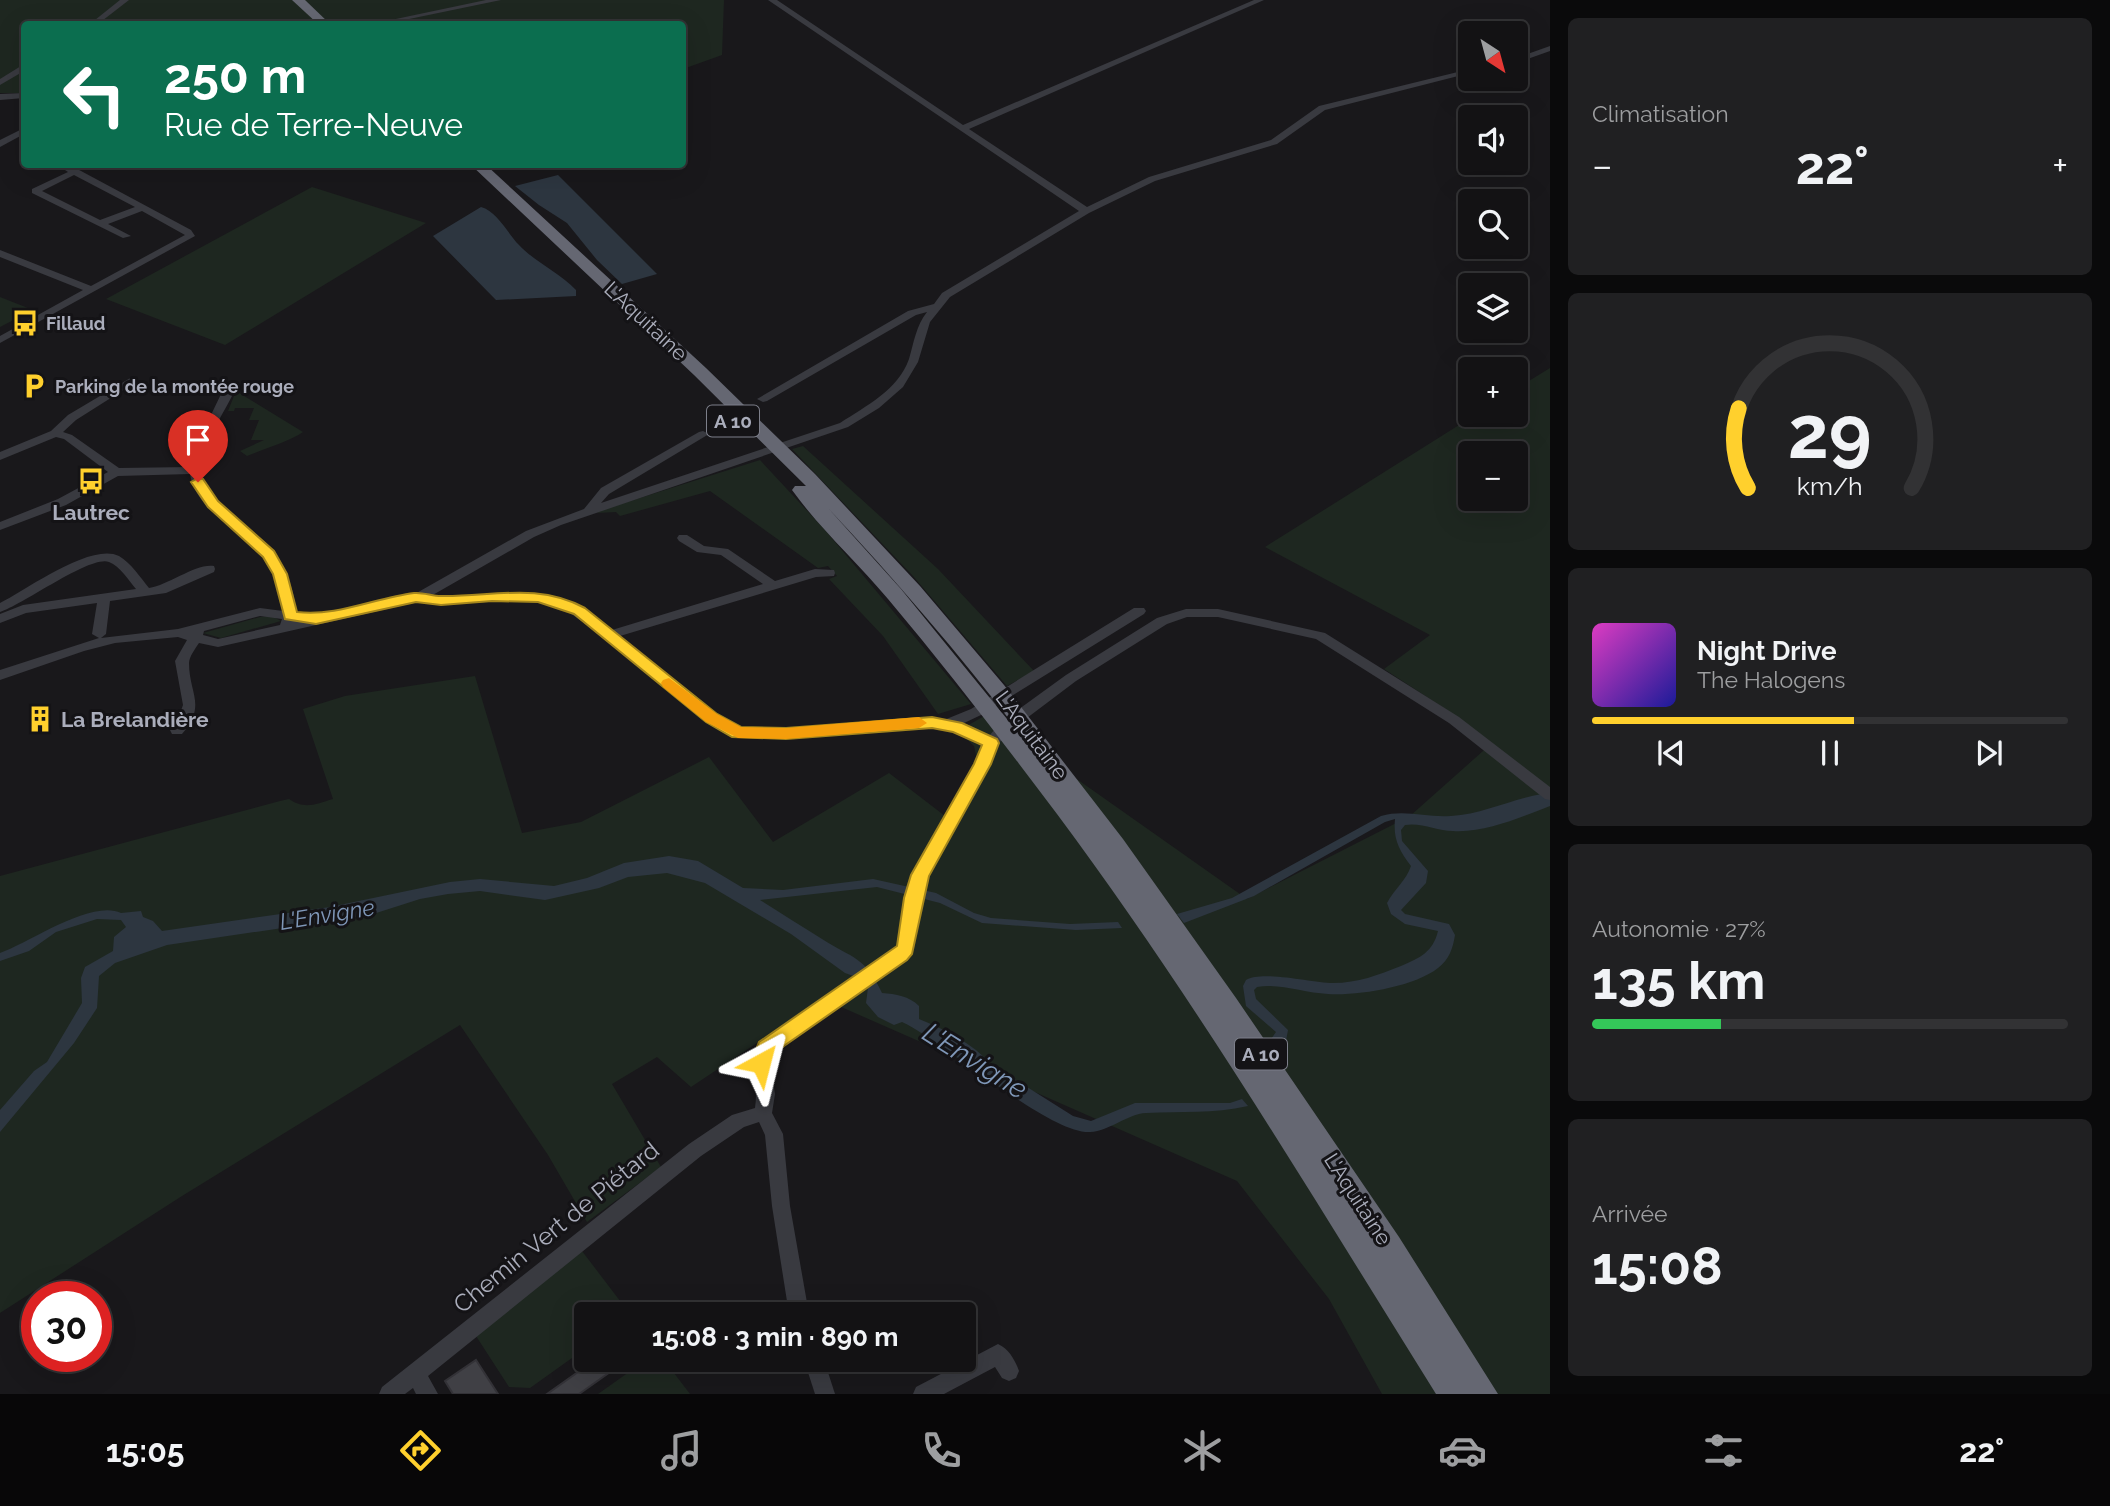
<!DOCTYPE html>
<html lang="fr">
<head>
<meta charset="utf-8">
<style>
  :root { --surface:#131214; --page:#202022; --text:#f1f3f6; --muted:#9d9ea0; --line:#323234; --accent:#ffd02d }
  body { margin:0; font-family:Raleway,sans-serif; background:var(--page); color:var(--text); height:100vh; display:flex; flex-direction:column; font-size:26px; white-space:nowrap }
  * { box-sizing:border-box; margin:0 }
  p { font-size:23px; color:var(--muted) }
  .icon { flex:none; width:38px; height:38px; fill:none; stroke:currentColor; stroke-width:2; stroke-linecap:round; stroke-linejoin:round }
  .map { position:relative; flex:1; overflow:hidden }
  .side { display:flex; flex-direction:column; gap:18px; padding:18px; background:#0a0a0b; width:560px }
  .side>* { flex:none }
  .top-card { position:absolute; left:21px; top:21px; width:665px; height:147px; border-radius:7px; box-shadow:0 7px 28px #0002,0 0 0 2px var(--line); background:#0b6e4f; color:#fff; overflow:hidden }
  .needle { width:46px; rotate:144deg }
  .tools { position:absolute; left:1458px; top:21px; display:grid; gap:14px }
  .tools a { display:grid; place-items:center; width:70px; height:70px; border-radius:7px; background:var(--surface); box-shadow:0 7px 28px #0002,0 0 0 2px var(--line); font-size:35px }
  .speed { position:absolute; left:21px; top:1281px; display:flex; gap:14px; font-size:35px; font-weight:700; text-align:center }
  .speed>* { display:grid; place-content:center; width:91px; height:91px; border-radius:50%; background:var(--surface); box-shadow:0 7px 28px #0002,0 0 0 2px var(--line); line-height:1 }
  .speed .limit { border:10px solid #d22; background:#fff; color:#111 }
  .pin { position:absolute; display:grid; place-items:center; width:60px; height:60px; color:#fff; margin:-72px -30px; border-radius:50% 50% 50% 0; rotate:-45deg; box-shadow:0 0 7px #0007 }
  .pin .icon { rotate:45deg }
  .me { position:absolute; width:77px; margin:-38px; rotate:38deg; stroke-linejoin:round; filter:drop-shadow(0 0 5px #0008) }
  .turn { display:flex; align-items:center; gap:24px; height:147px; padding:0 28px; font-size:32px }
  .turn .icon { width:91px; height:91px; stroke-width:2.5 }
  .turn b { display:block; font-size:49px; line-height:60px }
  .big { font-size:52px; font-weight:700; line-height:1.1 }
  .side .widget { flex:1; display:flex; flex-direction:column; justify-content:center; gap:10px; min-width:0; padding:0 24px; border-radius:10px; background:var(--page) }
  .side .dial { align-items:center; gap:0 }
  .dial svg { height:182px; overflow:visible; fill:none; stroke:var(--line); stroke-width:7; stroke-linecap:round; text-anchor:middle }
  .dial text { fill:var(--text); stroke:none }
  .song { display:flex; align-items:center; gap:21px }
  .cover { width:84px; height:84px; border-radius:10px; background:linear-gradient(135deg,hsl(310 70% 55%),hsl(240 70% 35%)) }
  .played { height:7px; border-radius:4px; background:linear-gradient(90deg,var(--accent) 55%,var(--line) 55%) }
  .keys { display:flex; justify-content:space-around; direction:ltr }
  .heat { display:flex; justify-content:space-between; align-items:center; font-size:38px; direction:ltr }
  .charge { height:10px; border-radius:5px; background:linear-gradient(90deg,#34c759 27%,var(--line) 0) }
  .trip { position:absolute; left:574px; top:1302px; width:402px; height:70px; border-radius:7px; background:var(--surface); box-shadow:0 7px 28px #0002,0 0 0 2px var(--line); font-weight:700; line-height:70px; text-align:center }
  .menu { display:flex; height:112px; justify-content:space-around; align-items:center; background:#080708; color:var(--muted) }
  .menu .icon { width:49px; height:49px }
  .menu .on { color:var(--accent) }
  .menu b { font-size:32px; color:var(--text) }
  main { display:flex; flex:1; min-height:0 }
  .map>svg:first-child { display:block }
  .green { fill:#1e2720; fill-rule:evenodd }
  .water { fill:#2d3640 }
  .building { fill:#404045; stroke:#333237; stroke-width:2 }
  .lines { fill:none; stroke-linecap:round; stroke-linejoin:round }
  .minor { fill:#393a40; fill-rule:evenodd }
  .highway { fill:#656772; fill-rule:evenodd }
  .route { fill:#ffd02d; stroke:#a6871d; stroke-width:2 }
  .slow { fill:#f59e0b }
  .labels { text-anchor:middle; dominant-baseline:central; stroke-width:6; stroke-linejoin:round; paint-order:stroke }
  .far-poi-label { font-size:18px; font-weight:bold; fill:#aaadbb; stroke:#141316; text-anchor:start }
  .shield { fill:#141316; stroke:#7d7f8a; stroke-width:2 }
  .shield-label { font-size:19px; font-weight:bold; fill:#aaadbb }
  .street-label { font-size:21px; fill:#aaadbb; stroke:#141316 }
  .poi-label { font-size:21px; font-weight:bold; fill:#aaadbb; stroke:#141316 }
  .water-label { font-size:23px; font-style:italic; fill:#7f97b8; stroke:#141316 }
  .near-street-label { font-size:24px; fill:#aaadbb; stroke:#141316 }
  .near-water-label { font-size:28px; font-style:italic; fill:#7f97b8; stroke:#141316 }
</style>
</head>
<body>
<main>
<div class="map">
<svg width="1550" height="1394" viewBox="0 0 1550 1394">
  <rect width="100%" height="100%" fill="#19181b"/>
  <g class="green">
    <polygon points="0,0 724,0 722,55 683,69 682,24 24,24 24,93 0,93"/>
    <polygon points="312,187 426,223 225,345 106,299"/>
    <polygon points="0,297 33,310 0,327"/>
    <path d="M1550,368V1394H1382L1329,1299L1237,1181L823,999L691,1087L657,1057L612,1084L661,1167L587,1222L548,1155L460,1025L182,1196L0,1313V876L280,801L289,799C305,810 316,804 333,799L303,709L345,696L475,676L522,833L581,822L709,757L773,842L889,773L945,816L977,760L974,746L958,731L986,715L1247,899L1410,816L1492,743L1450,712L1384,669L1430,635L1265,547L1475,415H1516V389ZM1470,453H1516V499H1470Z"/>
    <path d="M236,391L303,432C290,441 264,449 247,456L240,451L264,440H251L259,420H249L254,408H235L234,411H228Z"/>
    <polygon points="803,446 938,569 1034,671 1007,686 913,576 792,449"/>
    <polygon points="760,460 825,530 971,704 938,714 883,636 829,579 837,576 828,566 818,568 710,491 620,516 616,512 597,513 605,509"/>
    <polygon points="272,616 281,621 221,638 203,633 260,617"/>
    <polygon points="582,1251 630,1314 586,1314 586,1348 530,1388 509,1387 476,1336"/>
    <polygon points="646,1360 664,1360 690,1394 598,1394"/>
  </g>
  <g class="water">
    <polygon points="558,175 657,274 622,284 597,260 567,223 539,205 515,186"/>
    <path d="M481,207C497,211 508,234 519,245C536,263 559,272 576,290V296L496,300L433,236Z"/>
    <path d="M1542,794L1550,799V806C1521,817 1486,833 1453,831C1437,831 1421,822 1405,825L1401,830L1402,841L1428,871L1426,883L1401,910L1405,914L1449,924L1455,935C1453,948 1449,960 1438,968C1414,987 1357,996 1328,994C1304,993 1280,983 1257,987L1254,990L1256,999L1288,1030L1282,1062L1269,1042L1276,1032L1246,1006L1243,986L1246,980C1263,970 1311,983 1333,983C1358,983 1378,975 1401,966C1420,958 1433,952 1438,931L1405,924L1391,914L1387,903C1395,888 1406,881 1411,866C1399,850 1393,839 1395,819L1385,822L1254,896L1184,923L1177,914L1232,898L1381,816C1405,809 1427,818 1451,816C1483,814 1511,799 1542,794Z"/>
    <path d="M669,856L698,861L743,888L783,890L873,879L936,893L974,913L991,918L1070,924L1118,922L1122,928L1076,930L982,923L940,903L877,887L760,900C781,913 801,926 822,939C853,959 865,956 882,993C896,994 909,996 919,1006V1019C946,1030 972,1043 992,1065L1073,1116L1091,1121L1135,1103H1230L1242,1099L1248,1106C1213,1114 1181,1111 1146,1113C1127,1114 1110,1131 1090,1132C1049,1134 947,1043 902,1022L894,1025L878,1017L866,1003L868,988L859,978L845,973L791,934L705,883L667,873L628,877L599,888L545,900L480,891L448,894L420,899L370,915L167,945L115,963L99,976L97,1008L74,1043L0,1132V1110L34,1071L47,1062L82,1003L81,978L85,967L113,951L114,937L126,927L121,920L97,919L56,932L29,951L0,961V953C29,943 91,899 121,913L141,911L143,917L153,921L162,931L330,907L450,882L480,879L554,886L587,878L624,863Z"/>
  </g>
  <g class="building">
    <polygon points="476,1360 498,1394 453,1394 445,1381"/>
    <polygon points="595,1360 627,1360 579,1394 547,1394"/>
  </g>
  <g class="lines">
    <g class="minor">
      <polygon points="120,0 129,0 98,24 90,24"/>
      <polygon points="486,0 501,0 385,24 372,24"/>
      <path d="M768,0H777L963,125L1254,0H1264L969,129L1087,207L1149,177L1271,140L1319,106L1470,69V73L1325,110L1277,144L1155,181L1089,213L950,297L930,322L918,362L903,387L879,408L848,427L561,525L534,537L431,596L538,593L573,602L612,630L763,584L721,555L697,552L679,541L677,538L679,535H687L704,546L728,549L775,581L815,569L834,570L835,573L834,576L816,577L620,636L716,715L740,728H786L932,718L944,720L971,709L1134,608H1144L1146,611L1144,614L981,715L962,724L989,736L1001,722L1066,675L1157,618L1186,609H1218L1325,633L1459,717L1550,787V800L1545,799L1449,723L1316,639L1218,617H1187L1167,624L1076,681L1011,730L997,745L990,764L928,875L921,898L914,948L906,960L773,1052L770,1063L775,1094L772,1113L783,1134L790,1206L809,1314H789L772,1206L765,1135L759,1122L744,1127L701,1156L428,1376L438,1394H416L413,1388L405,1394H379L382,1387L689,1144L732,1115L755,1108C759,1083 748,1067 760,1043L898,946L905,898L912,875L976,764L983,745L953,731L932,728L786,738H738L706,721L605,638L563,608L538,601L518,600L441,605L418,602L218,647L199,643C195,649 189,657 189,663C189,694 207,705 182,734H172L170,730L178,719L183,705L175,661L187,640L178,637L115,643L84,651L0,680V670L99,638L92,634L97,603L26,613L0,623V614L23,605L136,589C129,581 120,566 109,562C90,555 23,605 0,612V603C26,590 91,542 119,556C131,563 140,577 149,588C169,585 196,563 214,566L215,569L214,572L166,593L110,601L106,634L101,638L178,629L260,608L283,611C281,592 274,569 263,554C239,526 197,513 190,474L118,476L66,505L0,530V522L58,499L108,472L64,439L56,437L0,460V452L51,431L68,415L132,377L136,378V382L76,420L63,432L72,435L119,468L191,467L198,442L222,392L224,390H232L234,392C223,415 204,441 202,467C200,506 249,523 270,547C285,564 295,591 296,613L309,615L310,618L413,595L526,531L584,509L601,488L699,432L703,431L709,434L609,494L601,503L840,423C866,406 898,390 909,359C914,342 916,326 927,312L916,315L767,401L763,402L757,399L908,311L934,304L942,293L1079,211ZM260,616L282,619L280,625L218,639L203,635L204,631Z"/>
      <polygon points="1550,46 1550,51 1516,63 1516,58"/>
      <polygon points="21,66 24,66 24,71 0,85 0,79"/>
      <polygon points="24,93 24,98 0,100 0,94"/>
      <polygon points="24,128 24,134 0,147 0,140"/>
      <path d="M56,164H68L191,230L195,236L0,343V336L83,290L0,257V250L91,286L185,235L142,211L108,224L131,236L123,238L32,193V189L68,172ZM74,175L135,207L100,220L42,191Z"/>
      <path d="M998,1344C1009,1349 1015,1360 1019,1371L1016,1378L1009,1381L1002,1378L995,1367L944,1394H913L916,1387Z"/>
      <polygon points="804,1360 824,1360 835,1394 815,1394"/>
    </g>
    <g class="highway">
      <polygon points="292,0 305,0 330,24 318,24"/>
      <path d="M470,164H485L706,368L815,474L920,586L1004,685L1123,839L1236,998L1399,1237L1498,1394H1436C1314,1199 1195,999 1057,814C1002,741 947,669 888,599C857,562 820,529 792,490L795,486H806L694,375ZM828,508C902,587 973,670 1038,757L901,589Z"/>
    </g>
  </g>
  <path class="route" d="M198,478L203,479L218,501L274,551L287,574L297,612C336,617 375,598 414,593C423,592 432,596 441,596C492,597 537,582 585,608L717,714L741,727L786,728L932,717L962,723L997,739L999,743L991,764L929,876L912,954L907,960L774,1053L768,1069L761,1071L754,1069L751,1063L759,1042L897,946L904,898L911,875L974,764L982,745L953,732L932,728L786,739L732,737L706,722L574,614L538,602L492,601L441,605L416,602L316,624L285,619L273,574L263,557L208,507L191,482Z"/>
  <polygon class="slow" points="669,678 717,714 741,727 786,728 919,717 927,723 919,728 786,739 738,738 706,722 663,687 661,683 663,680"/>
  <defs>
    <g id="bus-bare" transform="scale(2.1)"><path d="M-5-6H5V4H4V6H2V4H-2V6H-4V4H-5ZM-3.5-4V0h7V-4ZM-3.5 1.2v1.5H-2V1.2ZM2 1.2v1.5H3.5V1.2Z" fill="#ffd02d" stroke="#141316" stroke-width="2.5" paint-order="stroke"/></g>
    <g id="parking-bare" transform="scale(2.1)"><path d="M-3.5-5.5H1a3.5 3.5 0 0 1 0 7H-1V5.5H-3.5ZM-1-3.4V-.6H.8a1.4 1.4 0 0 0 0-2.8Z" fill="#ffd02d" stroke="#141316" stroke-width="2.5" paint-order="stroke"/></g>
    <g id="building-bare" transform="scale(2.1)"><path d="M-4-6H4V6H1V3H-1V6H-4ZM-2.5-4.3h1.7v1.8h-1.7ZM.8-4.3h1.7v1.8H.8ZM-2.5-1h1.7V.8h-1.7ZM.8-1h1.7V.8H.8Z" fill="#ffd02d" stroke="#141316" stroke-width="2.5" paint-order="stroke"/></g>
  </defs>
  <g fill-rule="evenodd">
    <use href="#bus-bare" x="25" y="323"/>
    <use href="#parking-bare" x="34" y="386"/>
    <use href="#bus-bare" x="91" y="481"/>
    <use href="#building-bare" x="40" y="719"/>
  </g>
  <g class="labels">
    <g class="far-poi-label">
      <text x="46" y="323">Fillaud</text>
      <text x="55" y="386">Parking de la montée rouge</text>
    </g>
    <g class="shield">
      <rect x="707" y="405.5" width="52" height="31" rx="5"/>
      <rect x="1235" y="1038.5" width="52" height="31" rx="5"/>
    </g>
    <g class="shield-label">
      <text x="733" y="421">A 10</text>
      <text x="1261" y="1054">A 10</text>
    </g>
    <g class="street-label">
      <text transform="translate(646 321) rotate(43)">L'Aquitaine</text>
      <text transform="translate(1032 735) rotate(53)">L'Aquitaine</text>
      <text transform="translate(1358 1199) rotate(57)">L'Aquitaine</text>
    </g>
    <g class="poi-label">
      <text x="91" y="512">Lautrec</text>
      <text x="61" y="719" text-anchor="start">La Brelandière</text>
    </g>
    <g class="water-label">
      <text transform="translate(327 914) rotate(-9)">L'Envigne</text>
    </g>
    <g class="near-street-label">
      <text transform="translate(556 1227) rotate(-39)">Chemin Vert de Piétard</text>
    </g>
    <g class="near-water-label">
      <text transform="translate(975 1061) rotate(32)">L'Envigne</text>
    </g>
  </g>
</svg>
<div class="tools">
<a><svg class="needle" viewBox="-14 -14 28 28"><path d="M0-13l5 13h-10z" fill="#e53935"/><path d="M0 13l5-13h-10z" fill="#9d9ea0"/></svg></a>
<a><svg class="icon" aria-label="sound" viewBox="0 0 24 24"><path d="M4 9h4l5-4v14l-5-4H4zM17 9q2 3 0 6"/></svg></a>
<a><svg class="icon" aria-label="search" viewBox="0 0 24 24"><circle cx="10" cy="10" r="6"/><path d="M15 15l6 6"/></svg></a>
<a><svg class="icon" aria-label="layers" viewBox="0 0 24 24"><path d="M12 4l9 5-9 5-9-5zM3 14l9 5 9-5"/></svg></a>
<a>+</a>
<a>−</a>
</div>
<div class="speed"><div class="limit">30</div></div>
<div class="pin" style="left:198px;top:482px;background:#d93025"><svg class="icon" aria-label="arrive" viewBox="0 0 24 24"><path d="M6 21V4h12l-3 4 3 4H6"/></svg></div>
<svg class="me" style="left:761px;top:1063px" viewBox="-20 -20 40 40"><path d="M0-17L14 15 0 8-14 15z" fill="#ffd02d" stroke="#fff" stroke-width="4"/></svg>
<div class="trip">15:08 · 3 min · 890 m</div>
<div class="top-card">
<div class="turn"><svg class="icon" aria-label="left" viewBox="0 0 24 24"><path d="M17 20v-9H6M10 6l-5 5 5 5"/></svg><div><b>250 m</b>Rue de Terre-Neuve</div></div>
</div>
</div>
<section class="side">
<div class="widget"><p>Climatisation</p>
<div class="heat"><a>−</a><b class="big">22°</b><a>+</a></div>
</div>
<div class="widget dial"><svg viewBox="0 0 100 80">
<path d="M14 69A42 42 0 1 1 86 69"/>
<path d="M14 69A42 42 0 0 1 10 34" stroke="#ffd02d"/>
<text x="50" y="56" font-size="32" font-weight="700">29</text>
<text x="50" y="72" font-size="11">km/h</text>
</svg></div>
<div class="widget">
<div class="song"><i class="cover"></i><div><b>Night Drive</b><p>The Halogens</p></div></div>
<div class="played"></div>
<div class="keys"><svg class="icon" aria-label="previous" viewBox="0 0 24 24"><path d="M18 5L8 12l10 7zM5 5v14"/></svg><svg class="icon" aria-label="pause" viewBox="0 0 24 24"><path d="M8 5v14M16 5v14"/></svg><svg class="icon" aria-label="next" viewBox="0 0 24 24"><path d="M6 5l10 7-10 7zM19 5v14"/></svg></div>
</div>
<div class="widget"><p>Autonomie · 27%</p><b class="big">135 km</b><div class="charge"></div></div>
<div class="widget"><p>Arrivée</p><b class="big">15:08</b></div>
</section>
</main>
<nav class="menu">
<b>15:05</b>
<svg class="icon on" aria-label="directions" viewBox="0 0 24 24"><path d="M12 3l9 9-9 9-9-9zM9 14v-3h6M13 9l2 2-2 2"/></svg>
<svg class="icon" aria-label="music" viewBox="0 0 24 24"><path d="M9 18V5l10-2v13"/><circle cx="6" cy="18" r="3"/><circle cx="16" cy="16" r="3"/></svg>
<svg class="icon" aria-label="phone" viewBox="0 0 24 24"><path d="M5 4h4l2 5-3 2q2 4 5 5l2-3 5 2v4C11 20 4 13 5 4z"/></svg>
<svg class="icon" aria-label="climate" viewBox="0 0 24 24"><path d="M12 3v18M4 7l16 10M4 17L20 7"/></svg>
<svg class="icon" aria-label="car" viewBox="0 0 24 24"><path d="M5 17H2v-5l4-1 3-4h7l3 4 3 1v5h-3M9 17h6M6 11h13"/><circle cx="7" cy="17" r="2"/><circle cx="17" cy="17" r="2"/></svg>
<svg class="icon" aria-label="filters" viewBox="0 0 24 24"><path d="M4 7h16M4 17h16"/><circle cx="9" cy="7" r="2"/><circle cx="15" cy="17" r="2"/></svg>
<b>22°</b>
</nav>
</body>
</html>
